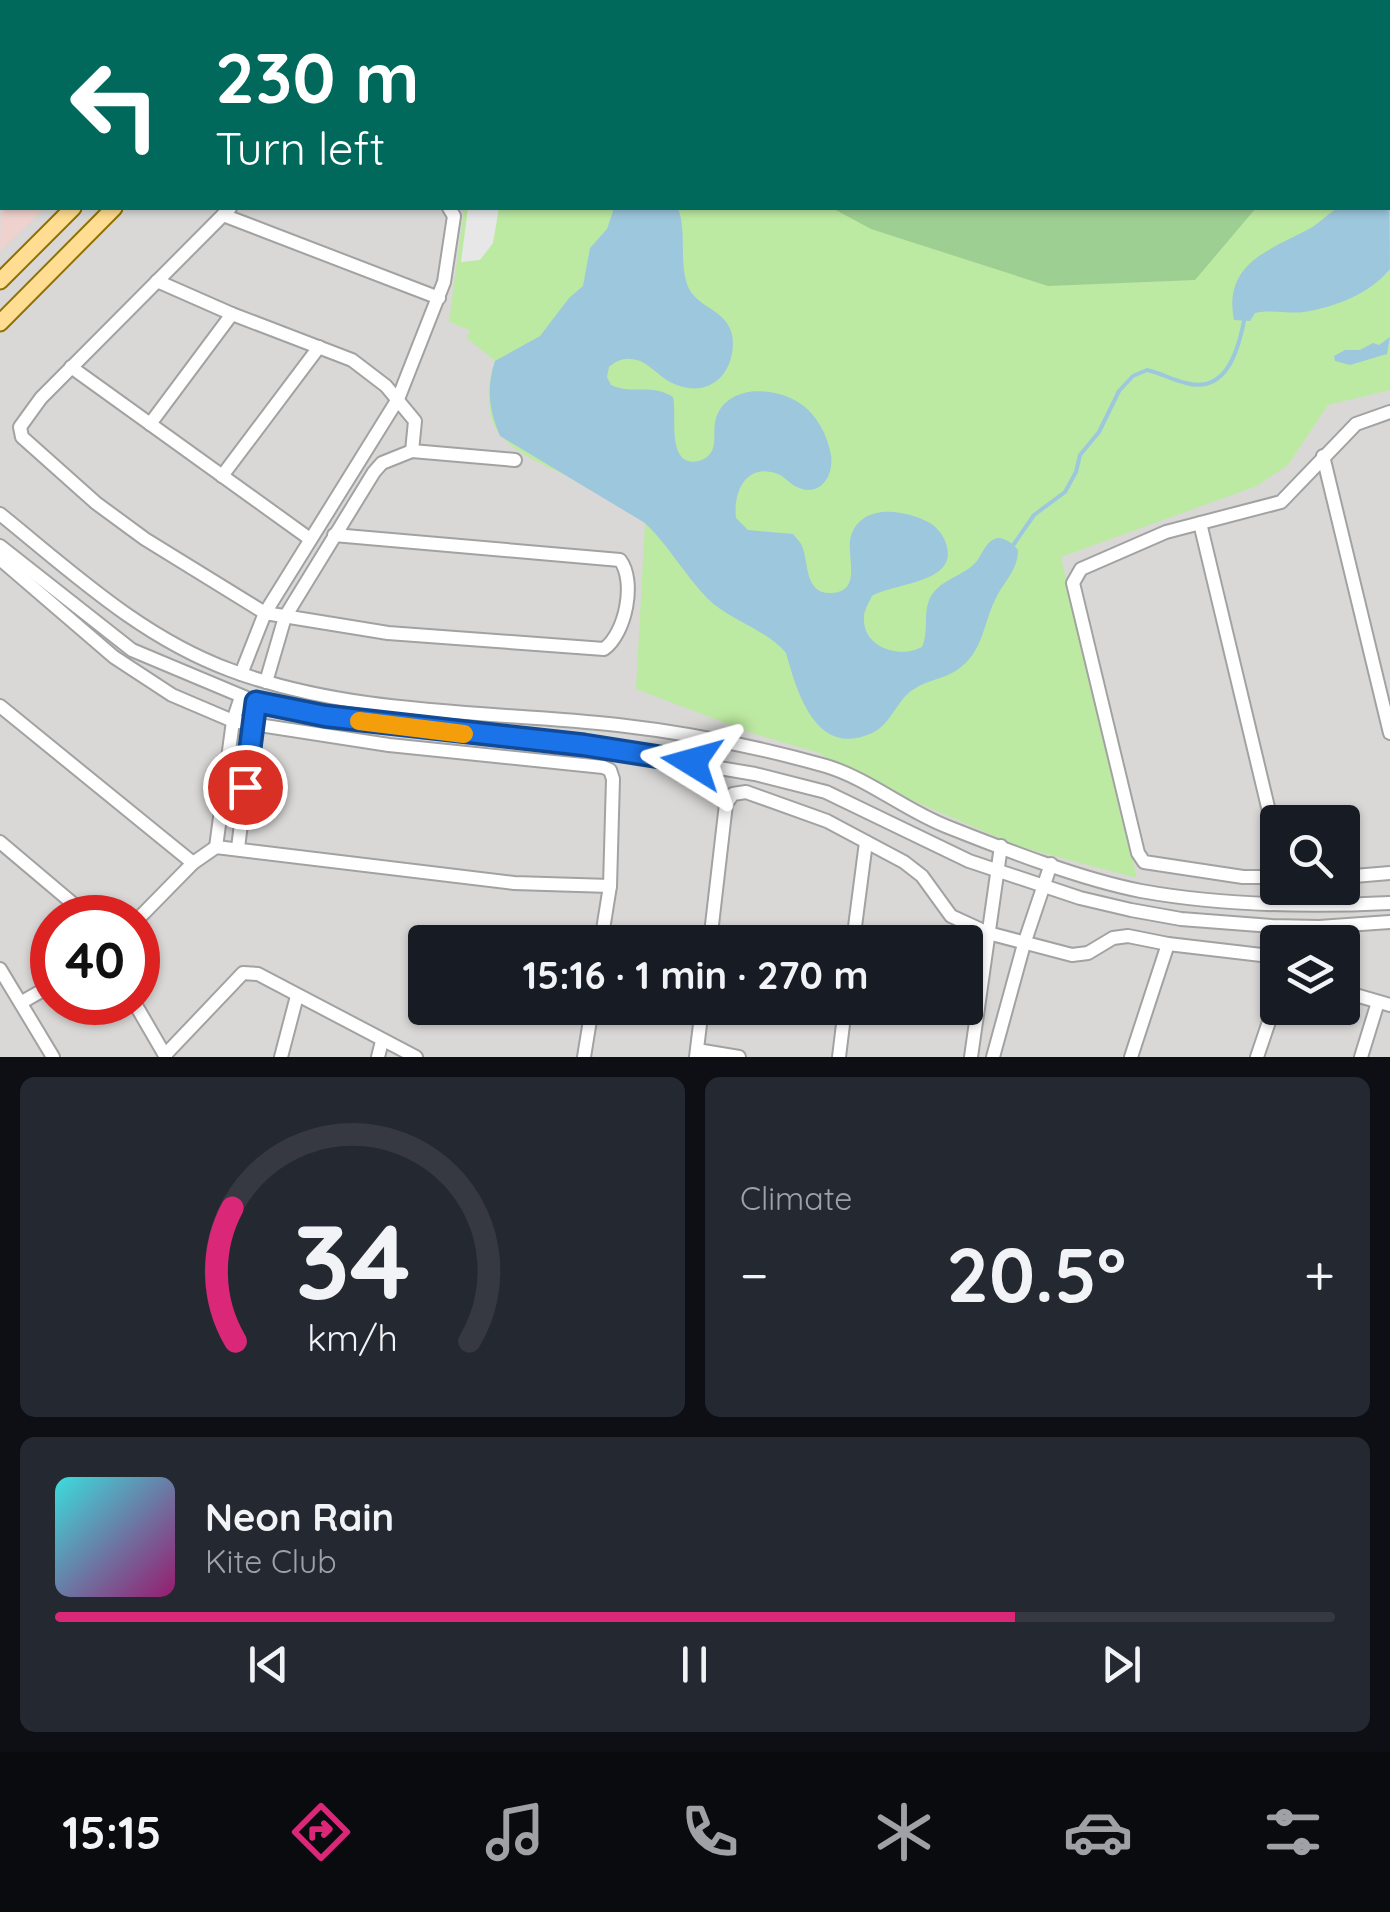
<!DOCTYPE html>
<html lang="en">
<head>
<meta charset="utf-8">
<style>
  :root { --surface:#171b24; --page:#242831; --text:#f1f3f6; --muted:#9ea1a6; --line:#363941; --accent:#db2777 }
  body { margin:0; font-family:Quicksand,sans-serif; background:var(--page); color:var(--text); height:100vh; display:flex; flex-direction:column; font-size:38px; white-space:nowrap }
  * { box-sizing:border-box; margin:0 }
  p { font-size:32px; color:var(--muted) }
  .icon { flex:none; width:55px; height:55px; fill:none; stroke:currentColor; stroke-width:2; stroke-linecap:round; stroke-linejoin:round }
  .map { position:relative; height:1057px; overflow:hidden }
  .drawer { display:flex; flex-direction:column; gap:20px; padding:20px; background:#0d0f14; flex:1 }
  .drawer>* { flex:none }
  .top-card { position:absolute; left:0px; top:0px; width:1390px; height:210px; box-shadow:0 2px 8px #0004; background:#00695c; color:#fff; overflow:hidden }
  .fabs { position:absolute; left:1260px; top:805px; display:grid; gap:20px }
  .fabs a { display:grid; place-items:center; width:100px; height:100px; border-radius:10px; background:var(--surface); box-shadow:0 2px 8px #0004; font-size:50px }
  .speed { position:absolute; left:30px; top:895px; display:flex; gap:20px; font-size:50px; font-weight:700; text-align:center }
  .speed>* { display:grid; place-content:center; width:130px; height:130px; border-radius:50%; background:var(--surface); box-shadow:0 2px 8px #0004; line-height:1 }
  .speed .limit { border:15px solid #d22; background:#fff; color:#111 }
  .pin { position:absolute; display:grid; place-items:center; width:85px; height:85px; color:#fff; margin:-42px; border:5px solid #fff; border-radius:50%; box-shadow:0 2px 10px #0007 }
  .me { position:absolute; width:110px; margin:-55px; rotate:278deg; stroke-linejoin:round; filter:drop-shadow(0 0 8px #0008) }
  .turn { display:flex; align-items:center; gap:35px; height:210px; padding:0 50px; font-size:45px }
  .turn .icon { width:130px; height:130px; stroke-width:2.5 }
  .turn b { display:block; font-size:70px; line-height:85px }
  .big { font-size:75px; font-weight:700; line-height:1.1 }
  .drawer .card { flex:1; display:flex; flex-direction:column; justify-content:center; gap:15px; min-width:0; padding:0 35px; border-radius:15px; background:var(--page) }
  .drawer .dial { align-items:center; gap:0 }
  .dial svg { height:260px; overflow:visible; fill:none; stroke:var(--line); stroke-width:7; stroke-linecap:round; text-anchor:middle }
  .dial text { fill:var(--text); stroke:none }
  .song { display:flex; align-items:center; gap:30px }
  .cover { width:120px; height:120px; border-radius:15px; background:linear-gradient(135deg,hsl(180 70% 55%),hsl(320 70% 35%)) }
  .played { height:10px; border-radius:5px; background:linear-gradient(90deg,var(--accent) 75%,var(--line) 75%) }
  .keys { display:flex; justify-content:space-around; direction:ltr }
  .heat { display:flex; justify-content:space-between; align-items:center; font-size:55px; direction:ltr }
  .drawer .tiles { flex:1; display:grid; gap:20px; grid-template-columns:1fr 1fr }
  .card:last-child { grid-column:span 2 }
  .trip { position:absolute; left:408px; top:925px; width:575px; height:100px; border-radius:10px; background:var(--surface); box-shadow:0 2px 8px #0004; font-weight:700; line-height:100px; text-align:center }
  .tabs { display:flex; height:160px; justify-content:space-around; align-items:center; background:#090b0e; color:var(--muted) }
  .tabs .icon { width:70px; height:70px }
  .tabs .current { color:var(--accent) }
  .tabs b { font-size:45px; color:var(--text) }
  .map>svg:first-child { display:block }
  .residential { fill:#d9d8d7; fill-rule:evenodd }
  .commercial { fill:#efd2cd }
  .grass { fill:#bdeaa2 }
  .forest { fill:#9dce92 }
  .parking { fill:#e7e7e7 }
  .water { fill:#9dc7dd }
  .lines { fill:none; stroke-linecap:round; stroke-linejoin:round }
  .stream { stroke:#9dc7dd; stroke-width:4 }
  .minor-casing { stroke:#a2a2a2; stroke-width:16 }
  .major-casing { stroke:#917200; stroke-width:19 }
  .minor { stroke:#fff; stroke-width:12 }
  .major { stroke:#ffdd92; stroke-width:15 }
  .route-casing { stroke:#114b97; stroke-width:25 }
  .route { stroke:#1a73e8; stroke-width:18 }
  .slow { stroke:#f59e0b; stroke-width:18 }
</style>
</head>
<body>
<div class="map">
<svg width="1390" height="1057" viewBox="0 0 1390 1057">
  <rect width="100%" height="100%" fill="#edeadf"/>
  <path class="residential" d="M0,0H1390V1057H0ZM2,2H1388V208H2ZM1278,822H1342V888H1278ZM52,918H138V1002H52ZM425,942H965V1008H425ZM1278,942H1342V1008H1278Z"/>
  <polygon class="commercial" points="2,179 2,208 45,208 0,251"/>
  <path class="grass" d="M264,0H1390V390L1328,405L1288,465L1257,486L1061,557L1137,878L1020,847L914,801L816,752L751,733L636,689L645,523C627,512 610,499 592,488C563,472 525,461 502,437C484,418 487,383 495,361L467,338L470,330L449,322L464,208H1388V2H264Z"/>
  <g class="forest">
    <polygon points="677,0 985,0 1007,2 676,2"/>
    <polygon points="832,208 1256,208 1195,280 1048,286 871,229"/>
  </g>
  <polygon class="parking" points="468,208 499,208 493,243 480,260 461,262"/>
  <g class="water">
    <path d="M1388,78L1390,269C1370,294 1335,307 1304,312C1288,314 1272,309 1255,313L1250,321L1234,320C1223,264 1269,250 1307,230C1318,225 1330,211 1339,208C1352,203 1374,208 1388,208Z"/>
    <path d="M614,208H678C687,232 679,259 687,284C696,313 743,308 731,358C723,387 696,396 670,382C657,375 646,359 630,359C622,358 615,362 609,367L607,377L611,385C632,395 652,383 673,397C677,413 668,454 688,461C695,463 705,460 709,455C718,446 712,430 716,418C729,379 790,387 812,414C822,426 828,439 831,455C834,476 820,498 797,487C790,484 785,477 778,474C746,462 733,492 736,518L748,530L793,534C794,535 802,544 802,546C809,562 804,594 831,593C864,592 845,554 851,536C862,502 906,510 930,523C938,528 945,537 947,547C956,583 895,583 872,596C869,603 863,611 864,620C864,648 901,659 922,647C929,632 923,616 929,600C938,581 957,578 972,566C982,559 984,540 998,538C1006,538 1013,544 1018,550C1018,570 1005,580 996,598C983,623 984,652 957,670C944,679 927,680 914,689C897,699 891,725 872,733C816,759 797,692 786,653C766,629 730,621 707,598C684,574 669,546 645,523L500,436C489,410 486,388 495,361L540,336L569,298L583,286L590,248L607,229Z"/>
    <polygon points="1390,337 1387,354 1350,365 1335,361 1334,356 1345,350 1360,350 1373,343 1379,345"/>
  </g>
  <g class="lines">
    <path class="stream" d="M1014,544L1034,515L1065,492L1076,472L1080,455L1099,432L1119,391L1133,376L1147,370C1161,373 1172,380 1186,383C1226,394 1238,351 1244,321"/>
    <g class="minor-casing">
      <g id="minor">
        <polyline points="27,2 27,0"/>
        <polyline points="102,2 104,0"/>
        <polyline points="0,20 2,20"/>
        <polyline points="0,148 2,148"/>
        <path d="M230,208L41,398L20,427L22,437L96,503L145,539L265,613L388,633L604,649C626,633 636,581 620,560L334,535"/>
        <polyline points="223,215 439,298"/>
        <polyline points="157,281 232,314 352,360 386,386 415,421 412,451 382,463 374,472 285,617 266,682"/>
        <polyline points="71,367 310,539"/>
        <polyline points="150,424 232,314"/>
        <polyline points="412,451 515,460"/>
        <polyline points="1323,456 1390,733"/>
        <polyline points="222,476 319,347"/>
        <path d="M0,514C73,573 141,637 230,670C353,716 490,711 618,725C688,733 759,747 826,766C869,779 906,811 948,827C1006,850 1080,879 1141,891C1224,906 1307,907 1390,903"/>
        <polyline points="1200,523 1278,849"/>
        <polyline points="0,546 132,650 256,702 325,717 584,745 755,774 826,792 969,861 1080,898 1131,910 1181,919 1272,926 1319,927 1390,922"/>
        <polyline points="0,559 114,657 172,695 233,721 389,745 603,767 610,770 613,779 610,886 601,942"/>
        <polyline points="241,674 265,613 398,399 444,282 454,216 449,208"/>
        <polyline points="0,706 193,863"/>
        <polyline points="0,842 90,918"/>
        <polyline points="216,847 233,721 241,697"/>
        <polyline points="238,848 256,702"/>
        <polyline points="1278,877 1243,877 1144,862 1138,853 1073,583 1081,569 1166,532 1281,502 1356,424 1390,412"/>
        <polyline points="1342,877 1390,873"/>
        <polyline points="138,919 193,863 216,847 514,883 610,886"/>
        <polyline points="710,942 726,804 733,794 746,792 827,821 904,862 922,876 951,916 988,933 1072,955 1088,953 1113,938 1128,936 1168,944 1270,956 1278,963"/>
        <polyline points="853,942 866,842"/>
        <polyline points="0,969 53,1057"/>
        <polyline points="1345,992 1390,1005"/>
        <polyline points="22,1002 52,985"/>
        <polyline points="134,1002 166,1057"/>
        <polyline points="697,1050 739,1057"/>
        <polyline points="165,1055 243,973 258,974 416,1057"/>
        <polyline points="281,1057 297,996"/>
        <polyline points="378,1057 382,1041"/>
        <polyline points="584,1057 592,1008"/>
        <polyline points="696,1057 702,1008"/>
        <polyline points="839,1057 845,1008"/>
        <polyline points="971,1057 1001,846"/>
        <polyline points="993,1057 1024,944 1051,864"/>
        <polyline points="1131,1057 1168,944"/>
        <polyline points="1257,1057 1278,995"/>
        <polyline points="1361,1057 1378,1002"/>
      </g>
    </g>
    <g class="major-casing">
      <g id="major">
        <polyline points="210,2 210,0"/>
        <polyline points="245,2 246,0"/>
        <polyline points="0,281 73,208"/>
        <polyline points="0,323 114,208"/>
      </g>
    </g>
    <use href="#minor" class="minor"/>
    <use href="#major" class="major"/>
  </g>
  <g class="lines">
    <g class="route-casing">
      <polyline id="route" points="245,787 256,702 325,716 584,745 692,762"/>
    </g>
    <use href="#route" class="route"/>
    <polyline class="slow" points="359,721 464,734"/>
  </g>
</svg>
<div class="fabs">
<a><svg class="icon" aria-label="search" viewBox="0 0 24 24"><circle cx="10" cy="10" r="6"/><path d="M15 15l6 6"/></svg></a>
<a><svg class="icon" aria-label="layers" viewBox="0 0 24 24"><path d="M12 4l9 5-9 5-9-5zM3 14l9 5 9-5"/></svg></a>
</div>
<div class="speed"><div class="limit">40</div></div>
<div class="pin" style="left:245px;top:787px;background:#d93025"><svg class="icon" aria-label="arrive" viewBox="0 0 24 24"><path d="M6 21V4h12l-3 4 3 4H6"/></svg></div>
<svg class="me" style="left:692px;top:762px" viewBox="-20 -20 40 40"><path d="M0-17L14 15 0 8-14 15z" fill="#1a73e8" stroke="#fff" stroke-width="4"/></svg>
<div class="trip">15:16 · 1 min · 270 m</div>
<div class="top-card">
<div class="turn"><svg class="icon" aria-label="left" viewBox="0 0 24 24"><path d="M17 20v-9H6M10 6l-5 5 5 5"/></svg><div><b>230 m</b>Turn left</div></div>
</div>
</div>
<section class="drawer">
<div class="tiles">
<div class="card dial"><svg viewBox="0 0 100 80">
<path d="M14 69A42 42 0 1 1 86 69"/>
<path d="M14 69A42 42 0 0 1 13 28" stroke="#db2777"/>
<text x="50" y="56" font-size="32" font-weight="700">34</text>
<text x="50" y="72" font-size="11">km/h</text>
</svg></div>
<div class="card"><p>Climate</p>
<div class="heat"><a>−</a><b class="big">20.5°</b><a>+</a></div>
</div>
<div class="card">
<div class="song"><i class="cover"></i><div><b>Neon Rain</b><p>Kite Club</p></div></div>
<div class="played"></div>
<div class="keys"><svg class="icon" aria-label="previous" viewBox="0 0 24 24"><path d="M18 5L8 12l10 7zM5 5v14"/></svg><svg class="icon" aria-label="pause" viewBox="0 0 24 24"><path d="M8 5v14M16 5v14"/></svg><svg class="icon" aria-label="next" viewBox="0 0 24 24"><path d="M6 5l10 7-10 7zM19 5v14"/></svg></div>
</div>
</div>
</section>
<nav class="tabs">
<b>15:15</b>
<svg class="icon current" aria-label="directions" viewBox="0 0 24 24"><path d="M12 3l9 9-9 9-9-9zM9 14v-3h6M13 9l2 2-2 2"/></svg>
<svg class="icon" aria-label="music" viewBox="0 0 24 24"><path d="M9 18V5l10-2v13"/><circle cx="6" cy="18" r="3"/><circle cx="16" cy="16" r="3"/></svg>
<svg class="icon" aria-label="phone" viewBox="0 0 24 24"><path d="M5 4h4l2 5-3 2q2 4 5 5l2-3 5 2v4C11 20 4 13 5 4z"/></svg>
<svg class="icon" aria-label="climate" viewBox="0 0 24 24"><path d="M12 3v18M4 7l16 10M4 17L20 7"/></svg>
<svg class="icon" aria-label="car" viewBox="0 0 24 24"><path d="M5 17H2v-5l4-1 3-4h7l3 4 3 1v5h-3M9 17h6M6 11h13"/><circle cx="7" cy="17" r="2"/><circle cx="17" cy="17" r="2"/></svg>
<svg class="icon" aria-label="filters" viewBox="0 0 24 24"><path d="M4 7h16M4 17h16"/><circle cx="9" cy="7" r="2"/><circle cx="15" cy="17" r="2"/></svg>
</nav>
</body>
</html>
